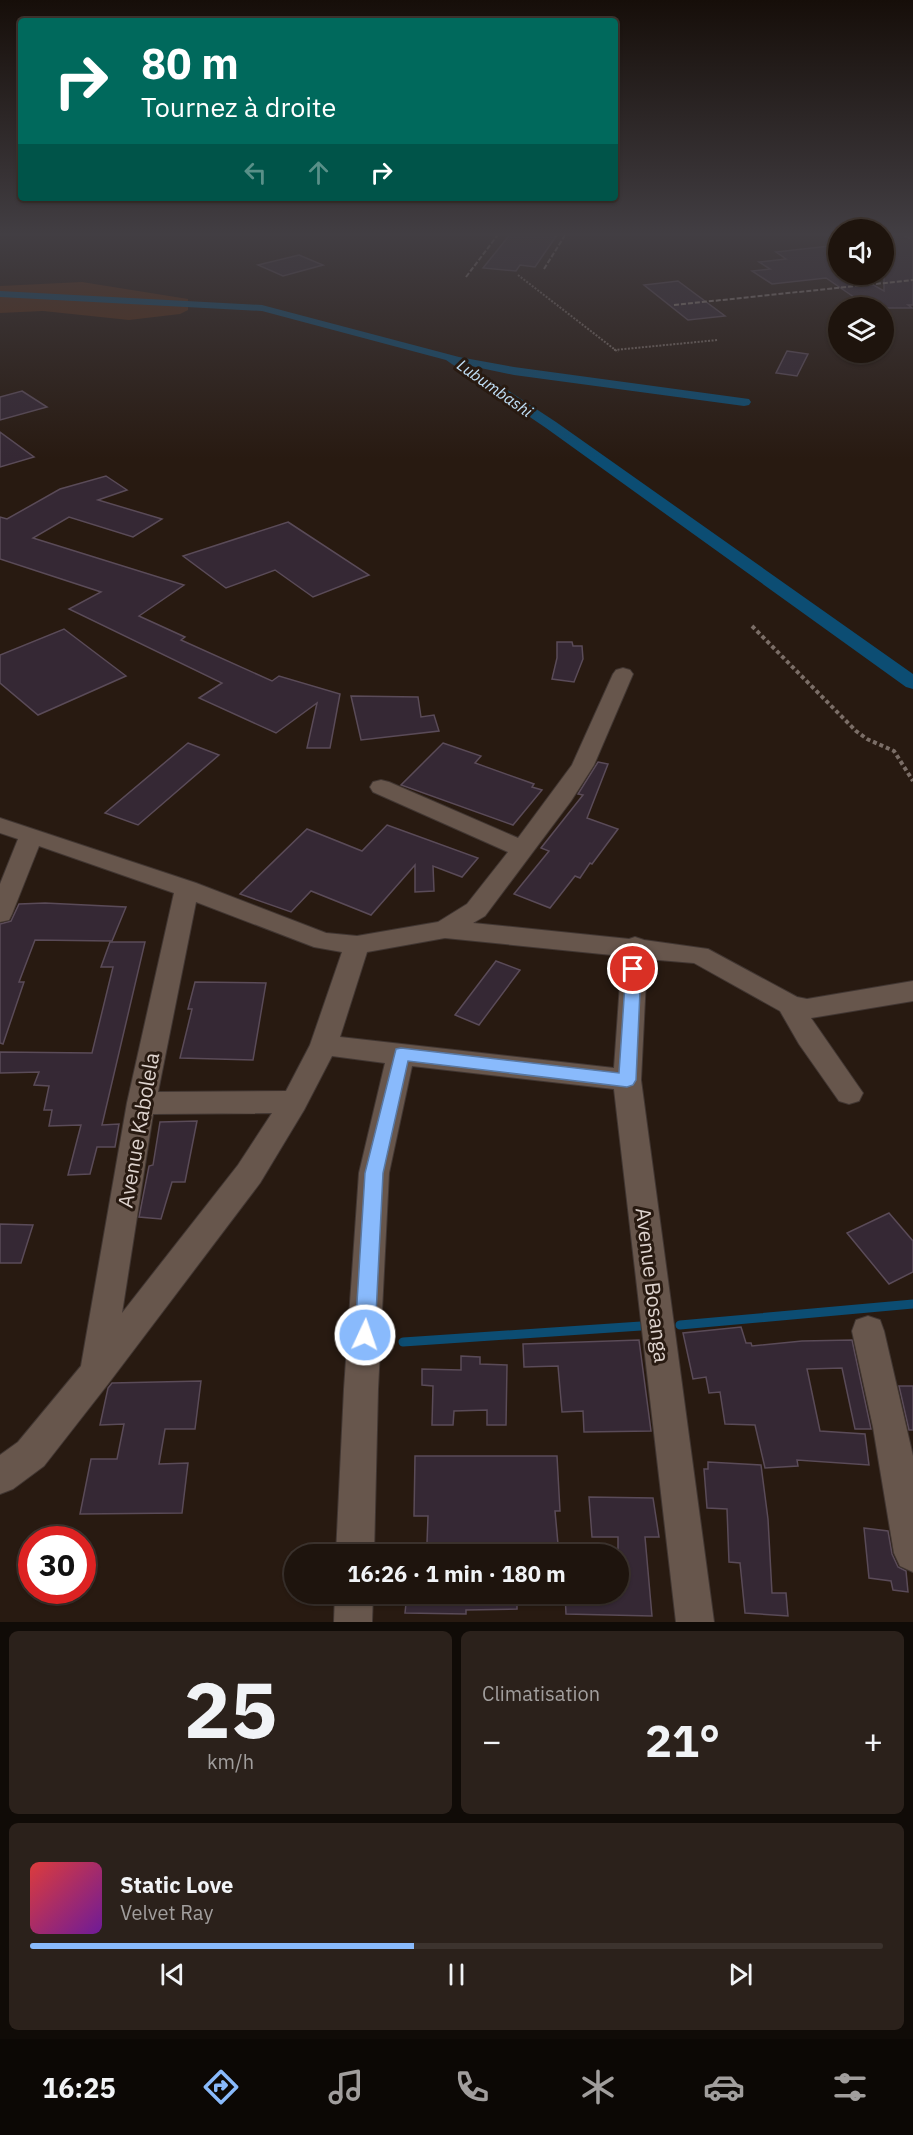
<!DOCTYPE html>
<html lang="fr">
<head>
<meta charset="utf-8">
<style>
  :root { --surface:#1e140d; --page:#2b211b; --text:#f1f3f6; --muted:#a19e9d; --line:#3c332e; --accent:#89bafc }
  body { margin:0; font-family:"IBM Plex Sans",sans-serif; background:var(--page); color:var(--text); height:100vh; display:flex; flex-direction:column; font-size:22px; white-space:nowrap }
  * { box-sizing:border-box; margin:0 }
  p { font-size:20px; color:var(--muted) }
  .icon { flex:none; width:33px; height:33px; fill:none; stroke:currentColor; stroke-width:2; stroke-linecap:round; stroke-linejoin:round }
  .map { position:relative; height:1622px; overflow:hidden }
  .side { display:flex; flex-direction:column; gap:9px; padding:9px; background:#100b07; flex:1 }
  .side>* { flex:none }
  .top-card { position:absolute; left:18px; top:18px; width:600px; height:183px; border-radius:6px; box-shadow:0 2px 4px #0004,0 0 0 2px var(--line); background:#00695c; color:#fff; overflow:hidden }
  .buttons { position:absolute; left:828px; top:219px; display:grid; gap:12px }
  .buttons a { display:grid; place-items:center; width:66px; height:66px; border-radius:50%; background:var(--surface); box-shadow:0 2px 4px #0004,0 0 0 2px var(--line); font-size:30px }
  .speed { position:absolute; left:18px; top:1526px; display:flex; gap:12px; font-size:30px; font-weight:700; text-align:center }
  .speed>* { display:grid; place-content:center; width:78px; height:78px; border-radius:50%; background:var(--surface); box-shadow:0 2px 4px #0004,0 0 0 2px var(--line); line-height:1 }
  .speed .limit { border:9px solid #d22; background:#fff; color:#111 }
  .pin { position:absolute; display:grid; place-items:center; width:51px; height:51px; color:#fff; margin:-26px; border:3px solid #fff; border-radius:50%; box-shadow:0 2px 6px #0007 }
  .me { position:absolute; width:66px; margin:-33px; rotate:3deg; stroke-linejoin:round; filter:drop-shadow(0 0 4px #0008) }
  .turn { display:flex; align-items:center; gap:21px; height:126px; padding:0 24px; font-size:27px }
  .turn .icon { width:78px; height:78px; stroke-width:2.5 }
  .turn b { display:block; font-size:42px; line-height:51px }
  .lanes { display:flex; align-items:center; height:57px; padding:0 24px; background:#0003; justify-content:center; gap:30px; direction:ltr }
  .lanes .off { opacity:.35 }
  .big { font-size:45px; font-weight:700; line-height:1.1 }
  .side .tile { flex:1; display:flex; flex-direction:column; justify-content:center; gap:9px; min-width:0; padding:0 21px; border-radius:9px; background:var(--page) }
  .side .dial { align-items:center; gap:0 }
  .dial b { font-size:78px; line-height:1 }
  .song { display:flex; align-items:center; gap:18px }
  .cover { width:72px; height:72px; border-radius:9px; background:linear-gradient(135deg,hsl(0 70% 55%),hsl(280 70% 35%)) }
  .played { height:6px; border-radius:3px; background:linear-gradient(90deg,var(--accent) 45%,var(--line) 45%) }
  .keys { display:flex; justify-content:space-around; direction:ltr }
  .heat { display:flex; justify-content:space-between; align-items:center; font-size:33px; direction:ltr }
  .side .tiles { flex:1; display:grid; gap:9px; grid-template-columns:1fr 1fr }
  .tile:last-child { grid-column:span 2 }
  .trip { position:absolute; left:284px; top:1544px; width:345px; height:60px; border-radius:30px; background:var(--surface); box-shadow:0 2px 4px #0004,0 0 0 2px var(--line); font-weight:700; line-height:60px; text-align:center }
  .tab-bar { display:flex; height:96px; justify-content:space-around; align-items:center; background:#0c0805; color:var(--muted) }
  .tab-bar .icon { width:42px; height:42px }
  .tab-bar .current { color:var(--accent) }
  .tab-bar b { font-size:27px; color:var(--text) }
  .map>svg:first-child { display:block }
  .green { fill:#532a10 }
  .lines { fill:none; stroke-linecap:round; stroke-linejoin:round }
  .stream { stroke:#0c4d73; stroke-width:9 }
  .canal { fill:#0c4d73; fill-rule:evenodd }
  .building { fill:#352834; stroke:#5a4b58; stroke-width:1.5 }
  .minor-casing { stroke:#413632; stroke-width:2 }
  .path-far1 { stroke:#7b6e67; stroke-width:2; stroke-dasharray:2 1.5; stroke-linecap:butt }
  .path { stroke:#7b6e67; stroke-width:4; stroke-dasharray:4 3; stroke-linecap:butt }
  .minor { fill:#67564c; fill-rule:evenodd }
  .rail { stroke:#948882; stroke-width:2; stroke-dasharray:5 2; stroke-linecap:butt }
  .route { fill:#89bafc; stroke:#5979a4; stroke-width:1.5 }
  .labels { text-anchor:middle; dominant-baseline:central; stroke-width:6; stroke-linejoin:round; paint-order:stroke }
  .far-water-label { font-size:16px; font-style:italic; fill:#c2e1f9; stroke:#281a11 }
  .near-street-label { font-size:21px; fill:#ded3ce; stroke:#281a11 }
</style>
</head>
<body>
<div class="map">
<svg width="913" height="1622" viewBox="0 0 913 1622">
  <rect width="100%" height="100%" fill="#281a11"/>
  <polygon class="green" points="82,282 188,299 188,310 180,314 129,320 43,311 0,313 0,286"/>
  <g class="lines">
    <g class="stream">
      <polyline points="680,1325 913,1304"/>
      <polyline points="403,1342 641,1326"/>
    </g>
    <polygon class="canal" points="0,291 262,305 459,357 514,367 749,399 751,402 749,405 744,406 514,375 471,366 556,422 913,674 913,689 906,687 546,428 446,360 262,311 0,297"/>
  </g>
  <g class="building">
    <polygon points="512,232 559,232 535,267 520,265 516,271 483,268"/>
    <polygon points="898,232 913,240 913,305 908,305 912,308 870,308 826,278 772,284 752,271 770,269 759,262 786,259 776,252 838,245 838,274 854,274 884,291 884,234"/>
    <polygon points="299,255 323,265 283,276 258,265"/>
    <polygon points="678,281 725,316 688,320 644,285"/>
    <polygon points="787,351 808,354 797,376 776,373"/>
    <polygon points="22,391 47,407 0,420 0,397"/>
    <polygon points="0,432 34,457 0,467"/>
    <polygon points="106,476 127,490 98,500 162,519 133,537 69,517 33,538 184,585 139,616 185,637 181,640 272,681 279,676 340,694 330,748 307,748 317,703 276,733 199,698 222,683 69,609 101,592 0,559 0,517 7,519 60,489"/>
    <polygon points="288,522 369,575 313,597 275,570 226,588 183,556"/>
    <polygon points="64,629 126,676 38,715 0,683 0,655"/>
    <polygon points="557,642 572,642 573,646 582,646 583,659 574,682 552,679 557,658"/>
    <polygon points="351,696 418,697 421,717 434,715 439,731 361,740"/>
    <polygon points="188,743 219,755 138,825 105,813"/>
    <polygon points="443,743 481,756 475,763 534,784 532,787 542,790 513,825 401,785"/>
    <polygon points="598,762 608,764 587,818 618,829 592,864 590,863 580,878 575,876 550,908 514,894 549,851 541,848 583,795 578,794"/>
    <polygon points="387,825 478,858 462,877 433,866 434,891 415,892 415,865 371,915 311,891 291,912 240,894 307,829 362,851"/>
    <polygon points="45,903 126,907 112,941 35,940 19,982 24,982 3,1044 0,1043 0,924 11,921 19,904"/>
    <polygon points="110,942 145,942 102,1125 119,1124 115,1147 97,1147 90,1174 68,1175 81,1125 49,1126 52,1110 44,1110 49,1086 34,1085 39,1072 0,1073 0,1052 92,1053 113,967 101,967"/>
    <polygon points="496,961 520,970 479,1025 455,1015"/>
    <polygon points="195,982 266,983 253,1060 180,1058 192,1009 188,1009"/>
    <polygon points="197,1121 185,1182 172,1182 161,1219 139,1217 149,1166 153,1165 160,1122"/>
    <polygon points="889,1213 913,1241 913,1272 889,1284 847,1233"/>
    <polygon points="0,1224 33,1225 21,1263 0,1263"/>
    <polygon points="741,1327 746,1343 751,1343 752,1346 802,1341 852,1340 871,1429 855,1429 842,1368 807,1369 820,1431 865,1434 869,1465 797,1460 798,1466 765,1468 755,1425 725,1424 720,1392 709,1393 706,1377 693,1379 683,1333"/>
    <polygon points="639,1340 651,1431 584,1432 583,1411 562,1412 558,1366 524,1367 523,1344"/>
    <polygon points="461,1356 480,1357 480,1364 507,1365 506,1425 487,1425 487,1410 454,1411 453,1425 432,1425 433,1386 422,1385 422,1369 461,1370"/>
    <polygon points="201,1381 195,1429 165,1429 159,1464 188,1463 182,1513 80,1514 91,1459 117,1459 124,1424 100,1425 108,1388 112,1383"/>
    <polygon points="899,1386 913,1386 913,1430 909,1430"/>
    <polygon points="415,1456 557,1456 560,1511 555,1511 558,1544 550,1544 550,1550 442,1552 442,1543 427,1543 428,1516 414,1516"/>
    <polygon points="708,1462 761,1465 768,1519 772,1593 786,1593 788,1616 745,1613 740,1563 729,1562 727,1509 707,1508 704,1469 708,1469"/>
    <polygon points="589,1497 653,1498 659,1537 645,1537 652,1616 566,1614 565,1593 618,1593 618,1537 592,1537"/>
    <polygon points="864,1528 888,1531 892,1554 898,1567 906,1571 908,1592 893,1590 891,1581 869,1578"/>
    <polygon points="407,1593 517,1593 517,1609 466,1610 466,1614 405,1613"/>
  </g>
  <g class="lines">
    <g class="minor-casing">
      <g id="minor">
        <polygon points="902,232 913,232 913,238"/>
        <path d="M623,668L630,670L633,674L594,765L571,801L485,916L473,923L629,939L635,937L644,940L708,949L797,997L807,999L913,981V1001L811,1018L863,1093L859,1101L849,1104L839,1101L799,1044L780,1011L694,963L647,959L641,1080L714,1622H676L614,1089L412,1066L389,1173L378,1389L374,1554H336L344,1389L359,1173L385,1063L332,1056L304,1110L260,1183L108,1384L44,1466L13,1489L0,1494V1455L18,1442L81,1366L127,1103L174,893L39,846L12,914L9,920L0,922V884L18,839L0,833V818L196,883L326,933L357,936L438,922L467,904L508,852L373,792L370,787L373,782L381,780L389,782L518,838L572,765L613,674L616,670ZM196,902L314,947L342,952L310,1045L286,1091L158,1092ZM445,938L622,956L614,1068L340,1037L367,952ZM272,1113L238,1165L122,1313L153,1114Z"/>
        <polygon points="868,1316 880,1320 884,1331 913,1456 913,1572 900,1566 894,1553 873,1427 852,1331 856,1320"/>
        <polygon points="335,1593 373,1593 372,1622 334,1622"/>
      </g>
    </g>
    <g class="path-far1">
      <polyline points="518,275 618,352"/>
      <polyline points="614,350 718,340"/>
    </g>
    <polyline class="path" points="752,626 856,731 867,739 894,751 913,781"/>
    <use href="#minor" class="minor"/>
    <g class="rail">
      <polyline points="544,269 567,232"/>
      <polyline points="466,277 500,232"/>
      <polyline points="674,305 913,280"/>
    </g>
  </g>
  <linearGradient id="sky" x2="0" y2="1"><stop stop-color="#160e09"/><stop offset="0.51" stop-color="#423e43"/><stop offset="1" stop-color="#423e43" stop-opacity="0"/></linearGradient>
  <rect width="913" height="459" fill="url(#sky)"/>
  <polygon class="route" points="633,963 639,965 641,969 636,1080 633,1085 627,1087 408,1061 383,1173 375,1335 372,1341 365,1344 358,1341 355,1335 365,1173 396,1049 401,1048 619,1073 626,969 628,965"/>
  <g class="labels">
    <g class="far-water-label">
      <text transform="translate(495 388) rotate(35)">Lubumbashi</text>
    </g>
    <g class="near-street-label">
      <text transform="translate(138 1130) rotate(-80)">Avenue Kabolela</text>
      <text transform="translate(653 1285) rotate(83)">Avenue Bosanga</text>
    </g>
  </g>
</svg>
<div class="buttons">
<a><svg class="icon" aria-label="sound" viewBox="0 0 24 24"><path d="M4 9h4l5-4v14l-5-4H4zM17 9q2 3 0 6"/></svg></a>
<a><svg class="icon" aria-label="layers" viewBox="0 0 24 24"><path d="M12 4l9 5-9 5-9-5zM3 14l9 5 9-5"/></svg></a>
</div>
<div class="speed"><div class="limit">30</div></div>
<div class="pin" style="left:633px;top:969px;background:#d93025"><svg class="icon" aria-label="arrive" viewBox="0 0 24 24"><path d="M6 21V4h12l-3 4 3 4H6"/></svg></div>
<svg class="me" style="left:365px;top:1335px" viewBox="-20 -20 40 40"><circle r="17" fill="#89bafc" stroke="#fff" stroke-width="3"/><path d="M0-11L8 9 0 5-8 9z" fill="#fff"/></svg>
<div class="trip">16:26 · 1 min · 180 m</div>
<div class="top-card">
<div class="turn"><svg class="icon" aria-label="right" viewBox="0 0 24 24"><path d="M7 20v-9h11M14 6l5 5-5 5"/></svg><div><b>80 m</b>Tournez à droite</div></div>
<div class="lanes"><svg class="icon off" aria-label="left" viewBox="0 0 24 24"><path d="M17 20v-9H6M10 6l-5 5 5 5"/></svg><svg class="icon off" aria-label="ahead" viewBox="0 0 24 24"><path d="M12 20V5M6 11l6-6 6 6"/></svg><svg class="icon" aria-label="right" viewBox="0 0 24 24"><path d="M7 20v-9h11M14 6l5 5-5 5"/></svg></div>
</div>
</div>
<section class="side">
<div class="tiles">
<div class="tile dial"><b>25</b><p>km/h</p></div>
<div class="tile"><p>Climatisation</p>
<div class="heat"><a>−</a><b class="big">21°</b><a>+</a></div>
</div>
<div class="tile">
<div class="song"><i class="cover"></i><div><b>Static Love</b><p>Velvet Ray</p></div></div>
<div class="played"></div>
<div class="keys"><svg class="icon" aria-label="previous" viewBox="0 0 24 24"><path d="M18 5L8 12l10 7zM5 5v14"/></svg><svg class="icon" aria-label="pause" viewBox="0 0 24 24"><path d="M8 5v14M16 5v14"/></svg><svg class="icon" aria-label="next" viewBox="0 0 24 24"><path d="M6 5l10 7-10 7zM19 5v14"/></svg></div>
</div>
</div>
</section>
<nav class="tab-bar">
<b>16:25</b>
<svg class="icon current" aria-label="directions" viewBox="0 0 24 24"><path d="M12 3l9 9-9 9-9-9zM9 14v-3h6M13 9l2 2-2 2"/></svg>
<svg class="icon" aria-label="music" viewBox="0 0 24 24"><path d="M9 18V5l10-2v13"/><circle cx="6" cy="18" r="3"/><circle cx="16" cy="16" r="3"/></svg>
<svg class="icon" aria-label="phone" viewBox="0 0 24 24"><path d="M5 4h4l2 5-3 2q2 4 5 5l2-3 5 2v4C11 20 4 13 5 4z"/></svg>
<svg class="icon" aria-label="climate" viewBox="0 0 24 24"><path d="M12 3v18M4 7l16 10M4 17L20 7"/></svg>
<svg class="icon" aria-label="car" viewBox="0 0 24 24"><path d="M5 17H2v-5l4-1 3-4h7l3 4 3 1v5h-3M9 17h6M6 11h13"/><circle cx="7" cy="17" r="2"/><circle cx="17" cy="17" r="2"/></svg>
<svg class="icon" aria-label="filters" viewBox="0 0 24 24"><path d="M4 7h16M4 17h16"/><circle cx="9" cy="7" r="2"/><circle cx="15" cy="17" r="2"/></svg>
</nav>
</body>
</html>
